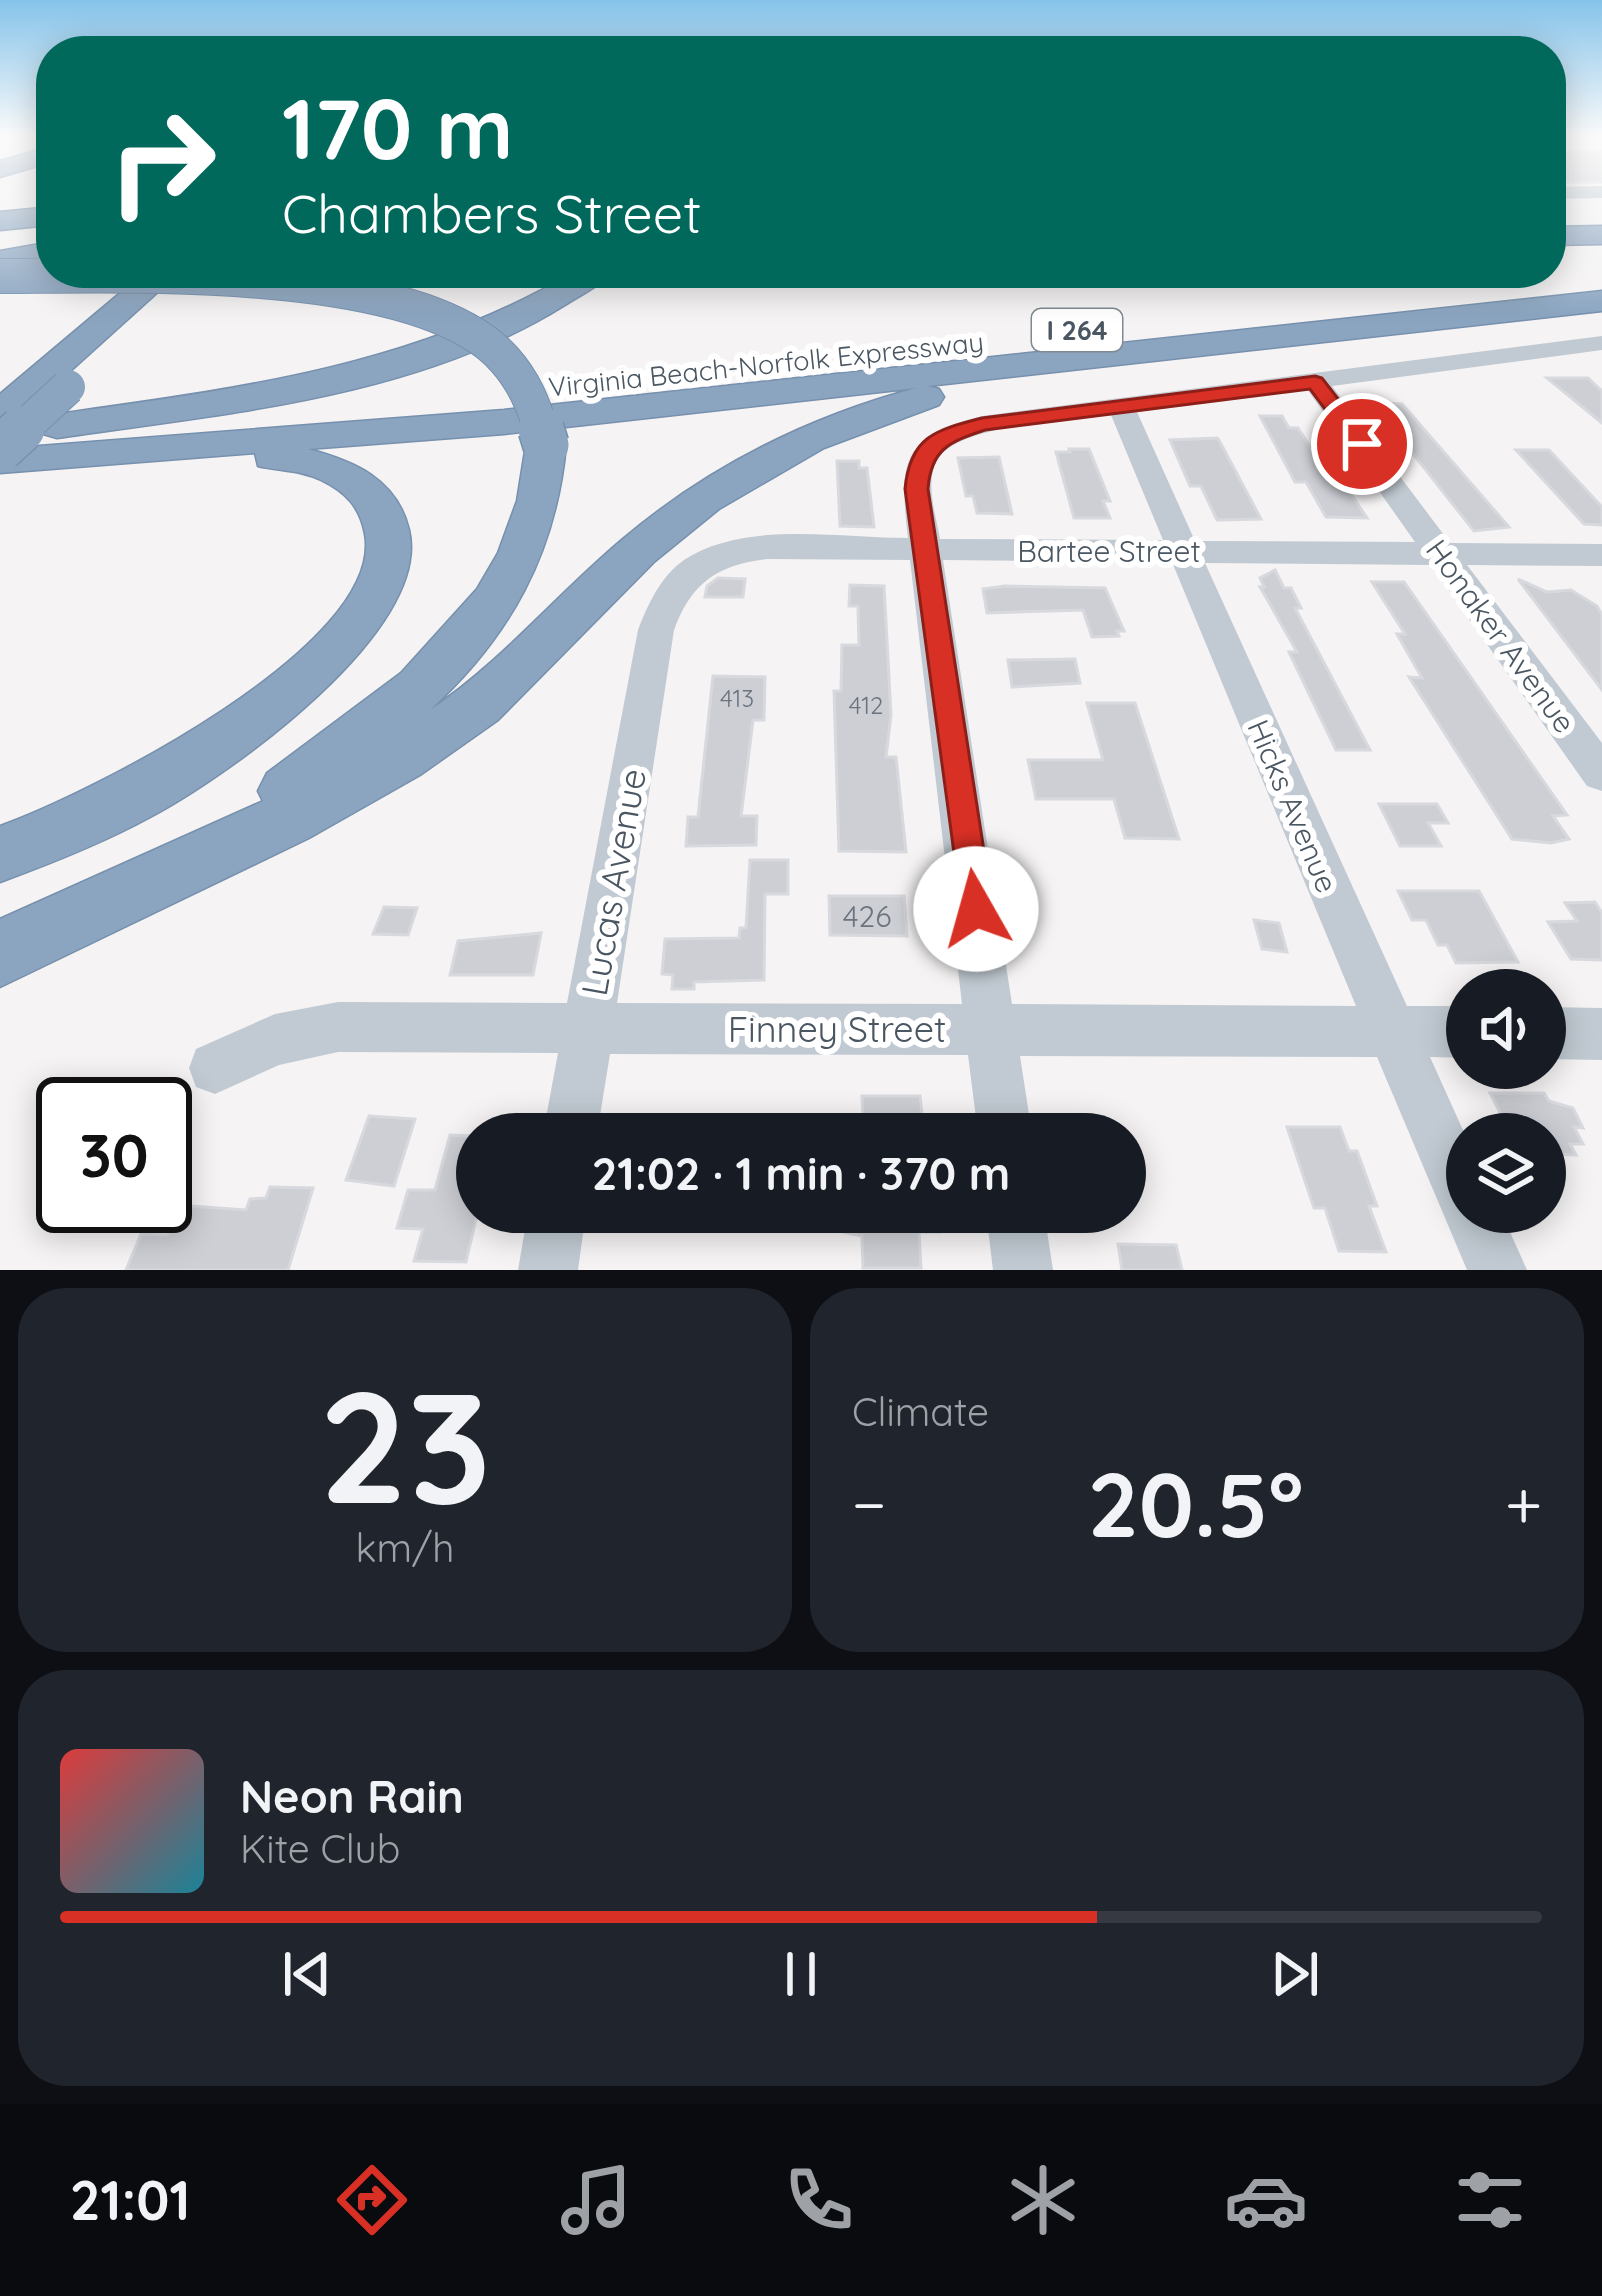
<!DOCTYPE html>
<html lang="en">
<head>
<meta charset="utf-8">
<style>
  :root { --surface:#171b24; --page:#20242c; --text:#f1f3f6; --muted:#9ea1a6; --line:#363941; --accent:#d93025 }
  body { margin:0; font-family:Quicksand,sans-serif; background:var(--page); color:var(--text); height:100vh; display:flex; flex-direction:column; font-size:45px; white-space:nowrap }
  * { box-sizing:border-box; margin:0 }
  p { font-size:39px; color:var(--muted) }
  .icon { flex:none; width:66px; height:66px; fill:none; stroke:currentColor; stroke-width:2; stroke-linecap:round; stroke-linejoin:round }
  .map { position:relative; height:1270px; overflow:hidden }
  .panel { display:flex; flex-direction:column; gap:18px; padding:18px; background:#0d0f14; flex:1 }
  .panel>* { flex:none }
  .top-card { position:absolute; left:36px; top:36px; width:1530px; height:252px; border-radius:48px; box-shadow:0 6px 30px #0003; background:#00695c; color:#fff; overflow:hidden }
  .buttons { position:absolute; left:1446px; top:969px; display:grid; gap:24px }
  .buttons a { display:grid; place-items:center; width:120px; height:120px; border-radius:50%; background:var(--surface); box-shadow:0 6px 30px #0003; font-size:60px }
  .speed { position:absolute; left:36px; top:1077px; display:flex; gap:24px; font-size:60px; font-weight:700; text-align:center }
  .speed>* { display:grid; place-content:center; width:156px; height:156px; border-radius:50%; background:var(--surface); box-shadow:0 6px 30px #0003; line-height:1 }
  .speed .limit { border:6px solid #111; border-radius:18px; background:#fff; color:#111 }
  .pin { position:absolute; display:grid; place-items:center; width:102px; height:102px; color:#fff; margin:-51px; border:6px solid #fff; border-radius:50%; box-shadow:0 3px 12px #0007 }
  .me { position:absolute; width:132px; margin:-66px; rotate:353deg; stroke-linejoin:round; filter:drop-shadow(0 0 9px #0008) }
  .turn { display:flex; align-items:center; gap:42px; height:252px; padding:0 48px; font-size:54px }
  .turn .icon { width:156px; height:156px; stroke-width:2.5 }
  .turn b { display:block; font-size:84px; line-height:102px }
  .big { font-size:90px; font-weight:800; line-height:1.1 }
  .panel .widget { flex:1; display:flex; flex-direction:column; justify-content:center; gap:18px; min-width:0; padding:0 42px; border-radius:48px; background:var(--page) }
  .panel .dial { align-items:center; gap:0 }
  .dial b { font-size:156px; line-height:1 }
  .song { display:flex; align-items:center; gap:36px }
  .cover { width:144px; height:144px; border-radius:18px; background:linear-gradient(135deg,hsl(0 70% 55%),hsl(190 70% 35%)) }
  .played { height:12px; border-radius:6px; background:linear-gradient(90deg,var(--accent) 70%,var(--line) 70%) }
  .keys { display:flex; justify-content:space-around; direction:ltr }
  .heat { display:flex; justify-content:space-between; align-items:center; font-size:66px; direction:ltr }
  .panel .tiles { flex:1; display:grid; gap:18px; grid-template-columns:1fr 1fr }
  .widget:last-child { grid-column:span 2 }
  .trip { position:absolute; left:456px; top:1113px; width:690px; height:120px; border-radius:60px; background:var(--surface); box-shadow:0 6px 30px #0003; font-weight:800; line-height:120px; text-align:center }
  .tabs { display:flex; height:192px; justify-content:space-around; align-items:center; background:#090b0e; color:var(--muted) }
  .tabs .icon { width:84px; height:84px }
  .tabs .active { color:var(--accent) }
  .tabs b { font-size:54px; color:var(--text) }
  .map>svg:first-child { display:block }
  .building { fill:#cdcfd5; stroke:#d7d9de; stroke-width:3 }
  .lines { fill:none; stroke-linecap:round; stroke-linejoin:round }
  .highway-casing { stroke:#7690ad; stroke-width:3 }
  .minor { fill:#c1cad2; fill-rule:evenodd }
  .highway { fill:#8ba5c1; fill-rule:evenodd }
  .highway-bridge-far1-casing { stroke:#7690ad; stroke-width:36; stroke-linecap:butt }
  .highway-bridge-casing { stroke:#7690ad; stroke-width:48; stroke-linecap:butt }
  .highway-bridge-far1 { stroke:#8ba5c1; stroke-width:34 }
  .highway-bridge { stroke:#8ba5c1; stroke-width:45 }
  .route { fill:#d93025; stroke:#8d1f18; stroke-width:3 }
  .labels { text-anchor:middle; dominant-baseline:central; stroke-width:12; stroke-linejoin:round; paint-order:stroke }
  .number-label { font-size:24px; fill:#6b747e }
  .shield { fill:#fff; stroke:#808990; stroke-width:3 }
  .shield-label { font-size:27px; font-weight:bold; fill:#4a5661 }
  .far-street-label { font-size:27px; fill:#4a5661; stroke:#fff }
  .street-label { font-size:30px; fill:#4a5661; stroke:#fff }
  .near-number-label { font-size:30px; fill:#6b747e }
  .near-street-label { font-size:36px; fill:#4a5661; stroke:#fff }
</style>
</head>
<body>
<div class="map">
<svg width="1602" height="1270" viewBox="0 0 1602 1270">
  <rect width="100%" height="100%" fill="#f5f3f3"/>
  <g class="building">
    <rect x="1551" y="151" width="51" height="31"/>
    <polygon points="1547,378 1588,378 1602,391 1602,423"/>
    <polygon points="1373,403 1402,404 1509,527 1474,531"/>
    <polygon points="1260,416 1282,416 1289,428 1298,428 1323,467 1333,467 1367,518 1326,517 1306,482 1295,482"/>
    <polygon points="1217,438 1220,442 1261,519 1217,520 1201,486 1190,486 1170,440"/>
    <polygon points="1069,449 1089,449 1110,501 1103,501 1110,518 1074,518 1056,452 1070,452"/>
    <polygon points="1516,450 1549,450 1602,507 1602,525 1584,524"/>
    <polygon points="999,457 1012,514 977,513 973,496 966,496 958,458"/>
    <polygon points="837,461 859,461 859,468 867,468 874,527 840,526"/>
    <polygon points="1275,570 1284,588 1291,588 1301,608 1295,608 1370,750 1336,750 1289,652 1297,652 1260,587 1264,587 1260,578"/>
    <polygon points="718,578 745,579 743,597 705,597 707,586"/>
    <polygon points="1518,579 1547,592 1571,590 1597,606 1602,615 1602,690"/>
    <polygon points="1372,582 1404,582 1567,815 1553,816 1569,839 1551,843 1512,839 1409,677 1422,678 1397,634 1405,634"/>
    <polygon points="850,585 884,586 891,715 886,757 896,757 906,852 839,851 834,691 841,691 842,645 859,645 858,606 849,606"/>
    <polygon points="1005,586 1105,588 1124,631 1117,631 1119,636 1092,637 1083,610 987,613 983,589"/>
    <polygon points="1075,659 1080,683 1012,687 1008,660"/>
    <polygon points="713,676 765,677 764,720 753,720 741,816 757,816 756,845 686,846 688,817 698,817"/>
    <polygon points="1087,703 1135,703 1179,839 1125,838 1114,799 1036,799 1028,760 1103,760"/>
    <polygon points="1379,804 1437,804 1448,823 1428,823 1441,846 1400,846"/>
    <polygon points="750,860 788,860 788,894 765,894 764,980 694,982 694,989 672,989 673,975 662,974 665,939 739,938 740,928 746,928"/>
    <polygon points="1398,891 1479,891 1518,962 1456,963 1447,945 1438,945 1426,920 1412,920"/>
    <polygon points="829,896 904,896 907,936 830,935"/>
    <polygon points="1595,902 1602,913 1602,960 1571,959 1548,922 1577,921 1565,903"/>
    <polygon points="384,907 417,908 408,935 373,934"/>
    <polygon points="1254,920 1279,923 1287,952 1262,949"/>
    <polygon points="541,933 533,975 450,975 458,941"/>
    <polygon points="1490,1093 1544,1093 1549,1101 1573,1108 1583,1128 1574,1127 1583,1144 1570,1144 1576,1155 1545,1154 1545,1134 1511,1134"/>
    <polygon points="862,1096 920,1096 924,1134 833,1134 832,1115 863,1116"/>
    <polygon points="369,1116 415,1119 394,1186 346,1180"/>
    <polygon points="1287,1127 1340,1127 1349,1151 1357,1151 1377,1206 1369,1206 1386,1252 1339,1251 1325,1208 1314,1208"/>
    <polygon points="450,1135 477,1136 477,1215 466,1262 414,1261 423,1229 397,1228 408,1190 435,1190"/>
    <polygon points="270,1187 313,1188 288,1270 126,1270 141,1234 167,1235 178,1205 246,1210 250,1199 266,1198"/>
    <polygon points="842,1212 938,1212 940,1232 919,1232 921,1268 863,1268 862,1236 843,1232"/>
    <polygon points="1118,1244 1176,1245 1182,1270 1122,1270"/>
  </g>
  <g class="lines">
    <g class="highway-casing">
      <g id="highway">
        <polygon points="51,146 51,162 0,177 0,161"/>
        <polygon points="51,207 51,225 0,230 0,212"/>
        <polygon points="1602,226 1602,244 1551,245 1551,227"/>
        <polygon points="51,242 51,260 0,269 0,251"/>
        <polygon points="144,273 179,273 14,422 0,426 0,394"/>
        <path d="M572,273H610C599,287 580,295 565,305C416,398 227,413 57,438L43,434L37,426L43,418L57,414C237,389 413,367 572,273Z"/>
        <path d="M1602,291V311L928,386L939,389L944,397L939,405L824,448L719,509L655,561L498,720L420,775L309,838L0,987V919L263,801L258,791L267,773L401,673L477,589L498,553L517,501L526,445L532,436H560L566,445C556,553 510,637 430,710C502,662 557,594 623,539C708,467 809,417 916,388L504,434L308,449C354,461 397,479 409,530C433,630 229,775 152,816C103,843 52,863 0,882V826C88,795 386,645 365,534C360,507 346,492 321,480C301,470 279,471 258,466L255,453L0,473V449L504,410Z"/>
      </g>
    </g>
    <g class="minor">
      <polygon points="1602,186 1602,198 1551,199 1551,187"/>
      <path d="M1602,336V350L1332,386L1450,543L1602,544V566L1467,565L1602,743V791L1587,786L1431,565L1205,563L1407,1006H1467V1058L1430,1057L1467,1139V1212H1501L1527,1270H1467L1377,1057L1020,1056L1032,1134H978L968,1055L610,1054L597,1134H543L558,1053L338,1052L279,1065L215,1094L196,1087L189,1068L196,1049L275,1014L338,1002L567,1003L638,630C648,604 661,576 684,560C744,520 840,538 908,538C899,463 901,436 982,416ZM1307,389L1415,542L1195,541L1137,412ZM1111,415L1163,540L940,539C936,516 926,486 935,464C951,423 1071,421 1111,415ZM768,559L910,560L962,1004L617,1003L674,630C691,583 718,564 768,559ZM943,560L1172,562L1356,1006L1012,1004Z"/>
      <polygon points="1545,1007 1602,1008 1602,1060 1545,1059"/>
      <polygon points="528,1212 586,1212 578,1270 518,1270"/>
      <polygon points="986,1212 1044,1212 1053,1270 993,1270"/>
    </g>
    <use href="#highway" class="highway"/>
    <g class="highway-bridge-far1-casing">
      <g id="highway-bridge-far1">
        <path d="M0,276C124,276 419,263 504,359C524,381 533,404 542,432"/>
        <polyline points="19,432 68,387"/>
      </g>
    </g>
    <g class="highway-bridge-casing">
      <g id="highway-bridge">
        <polyline points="541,429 546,445"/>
        <polyline points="0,449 22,429"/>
      </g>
    </g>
    <use href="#highway-bridge-far1" class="highway-bridge-far1"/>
    <use href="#highway-bridge" class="highway-bridge"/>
  </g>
  <linearGradient id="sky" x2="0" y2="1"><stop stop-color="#85c3ea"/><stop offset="0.43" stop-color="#fafafa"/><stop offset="1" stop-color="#fafafa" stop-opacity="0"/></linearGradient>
  <rect width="1602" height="314" fill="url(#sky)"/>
  <path class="route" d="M1315,376L1322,378L1369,439V448H1354L1310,389L985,430C949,442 931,449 928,489L993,909L988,920L976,925L963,920L905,489C910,436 936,430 982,418Z"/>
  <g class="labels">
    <g class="number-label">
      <text x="737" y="698">413</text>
      <text x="866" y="705">412</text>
    </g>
    <rect class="shield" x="1032" y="309" width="90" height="42" rx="9"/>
    <g class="shield-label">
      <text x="1077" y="330">I 264</text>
    </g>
    <g class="far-street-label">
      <text transform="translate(766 364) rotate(-6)">Virginia Beach-Norfolk Expressway</text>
    </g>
    <g class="street-label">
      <text x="1109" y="551">Bartee Street</text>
      <text transform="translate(1501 636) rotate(54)">Honaker Avenue</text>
      <text transform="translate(1293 806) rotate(67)">Hicks Avenue</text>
    </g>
    <g class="near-number-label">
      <text x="867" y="916">426</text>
    </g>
    <g class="near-street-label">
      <text transform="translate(613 882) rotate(-80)">Lucas Avenue</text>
      <text x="837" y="1028">Finney Street</text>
    </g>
  </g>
</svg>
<div class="buttons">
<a><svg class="icon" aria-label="sound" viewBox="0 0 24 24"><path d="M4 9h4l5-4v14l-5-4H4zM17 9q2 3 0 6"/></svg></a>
<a><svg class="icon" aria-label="layers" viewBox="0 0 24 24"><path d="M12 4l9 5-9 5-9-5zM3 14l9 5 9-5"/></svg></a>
</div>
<div class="speed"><div class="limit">30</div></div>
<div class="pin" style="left:1362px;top:444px;background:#d93025"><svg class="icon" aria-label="arrive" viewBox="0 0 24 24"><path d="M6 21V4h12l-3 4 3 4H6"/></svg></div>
<svg class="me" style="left:976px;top:909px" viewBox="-20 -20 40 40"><circle r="19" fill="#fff"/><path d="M0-13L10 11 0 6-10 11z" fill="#d93025"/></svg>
<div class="trip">21:02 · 1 min · 370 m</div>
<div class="top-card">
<div class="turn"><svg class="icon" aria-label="right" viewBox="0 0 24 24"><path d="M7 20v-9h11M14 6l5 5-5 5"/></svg><div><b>170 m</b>Chambers Street</div></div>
</div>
</div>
<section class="panel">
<div class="tiles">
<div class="widget dial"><b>23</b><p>km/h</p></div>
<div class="widget"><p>Climate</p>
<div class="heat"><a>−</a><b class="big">20.5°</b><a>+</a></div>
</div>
<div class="widget">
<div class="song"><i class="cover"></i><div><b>Neon Rain</b><p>Kite Club</p></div></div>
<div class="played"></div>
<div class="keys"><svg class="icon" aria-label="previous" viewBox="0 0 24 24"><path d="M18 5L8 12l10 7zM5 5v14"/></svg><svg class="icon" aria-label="pause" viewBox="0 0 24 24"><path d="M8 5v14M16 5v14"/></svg><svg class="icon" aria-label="next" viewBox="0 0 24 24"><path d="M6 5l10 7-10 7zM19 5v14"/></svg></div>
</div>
</div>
</section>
<nav class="tabs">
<b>21:01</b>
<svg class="icon active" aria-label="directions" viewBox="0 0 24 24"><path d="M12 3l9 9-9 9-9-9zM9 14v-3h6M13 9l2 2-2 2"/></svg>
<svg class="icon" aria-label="music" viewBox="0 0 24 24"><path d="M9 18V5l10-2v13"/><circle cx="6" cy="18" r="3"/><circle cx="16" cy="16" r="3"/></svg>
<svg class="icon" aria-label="phone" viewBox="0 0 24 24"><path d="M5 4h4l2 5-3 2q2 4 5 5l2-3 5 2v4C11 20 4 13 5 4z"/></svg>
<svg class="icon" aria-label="climate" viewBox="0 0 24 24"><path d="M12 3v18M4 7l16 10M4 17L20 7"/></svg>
<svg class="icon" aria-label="car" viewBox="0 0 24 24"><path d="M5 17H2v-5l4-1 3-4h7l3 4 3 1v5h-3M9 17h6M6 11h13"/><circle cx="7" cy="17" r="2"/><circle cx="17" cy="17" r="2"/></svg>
<svg class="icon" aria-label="filters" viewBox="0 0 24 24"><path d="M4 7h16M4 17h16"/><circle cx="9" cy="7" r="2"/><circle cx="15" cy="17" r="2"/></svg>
</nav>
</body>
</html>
